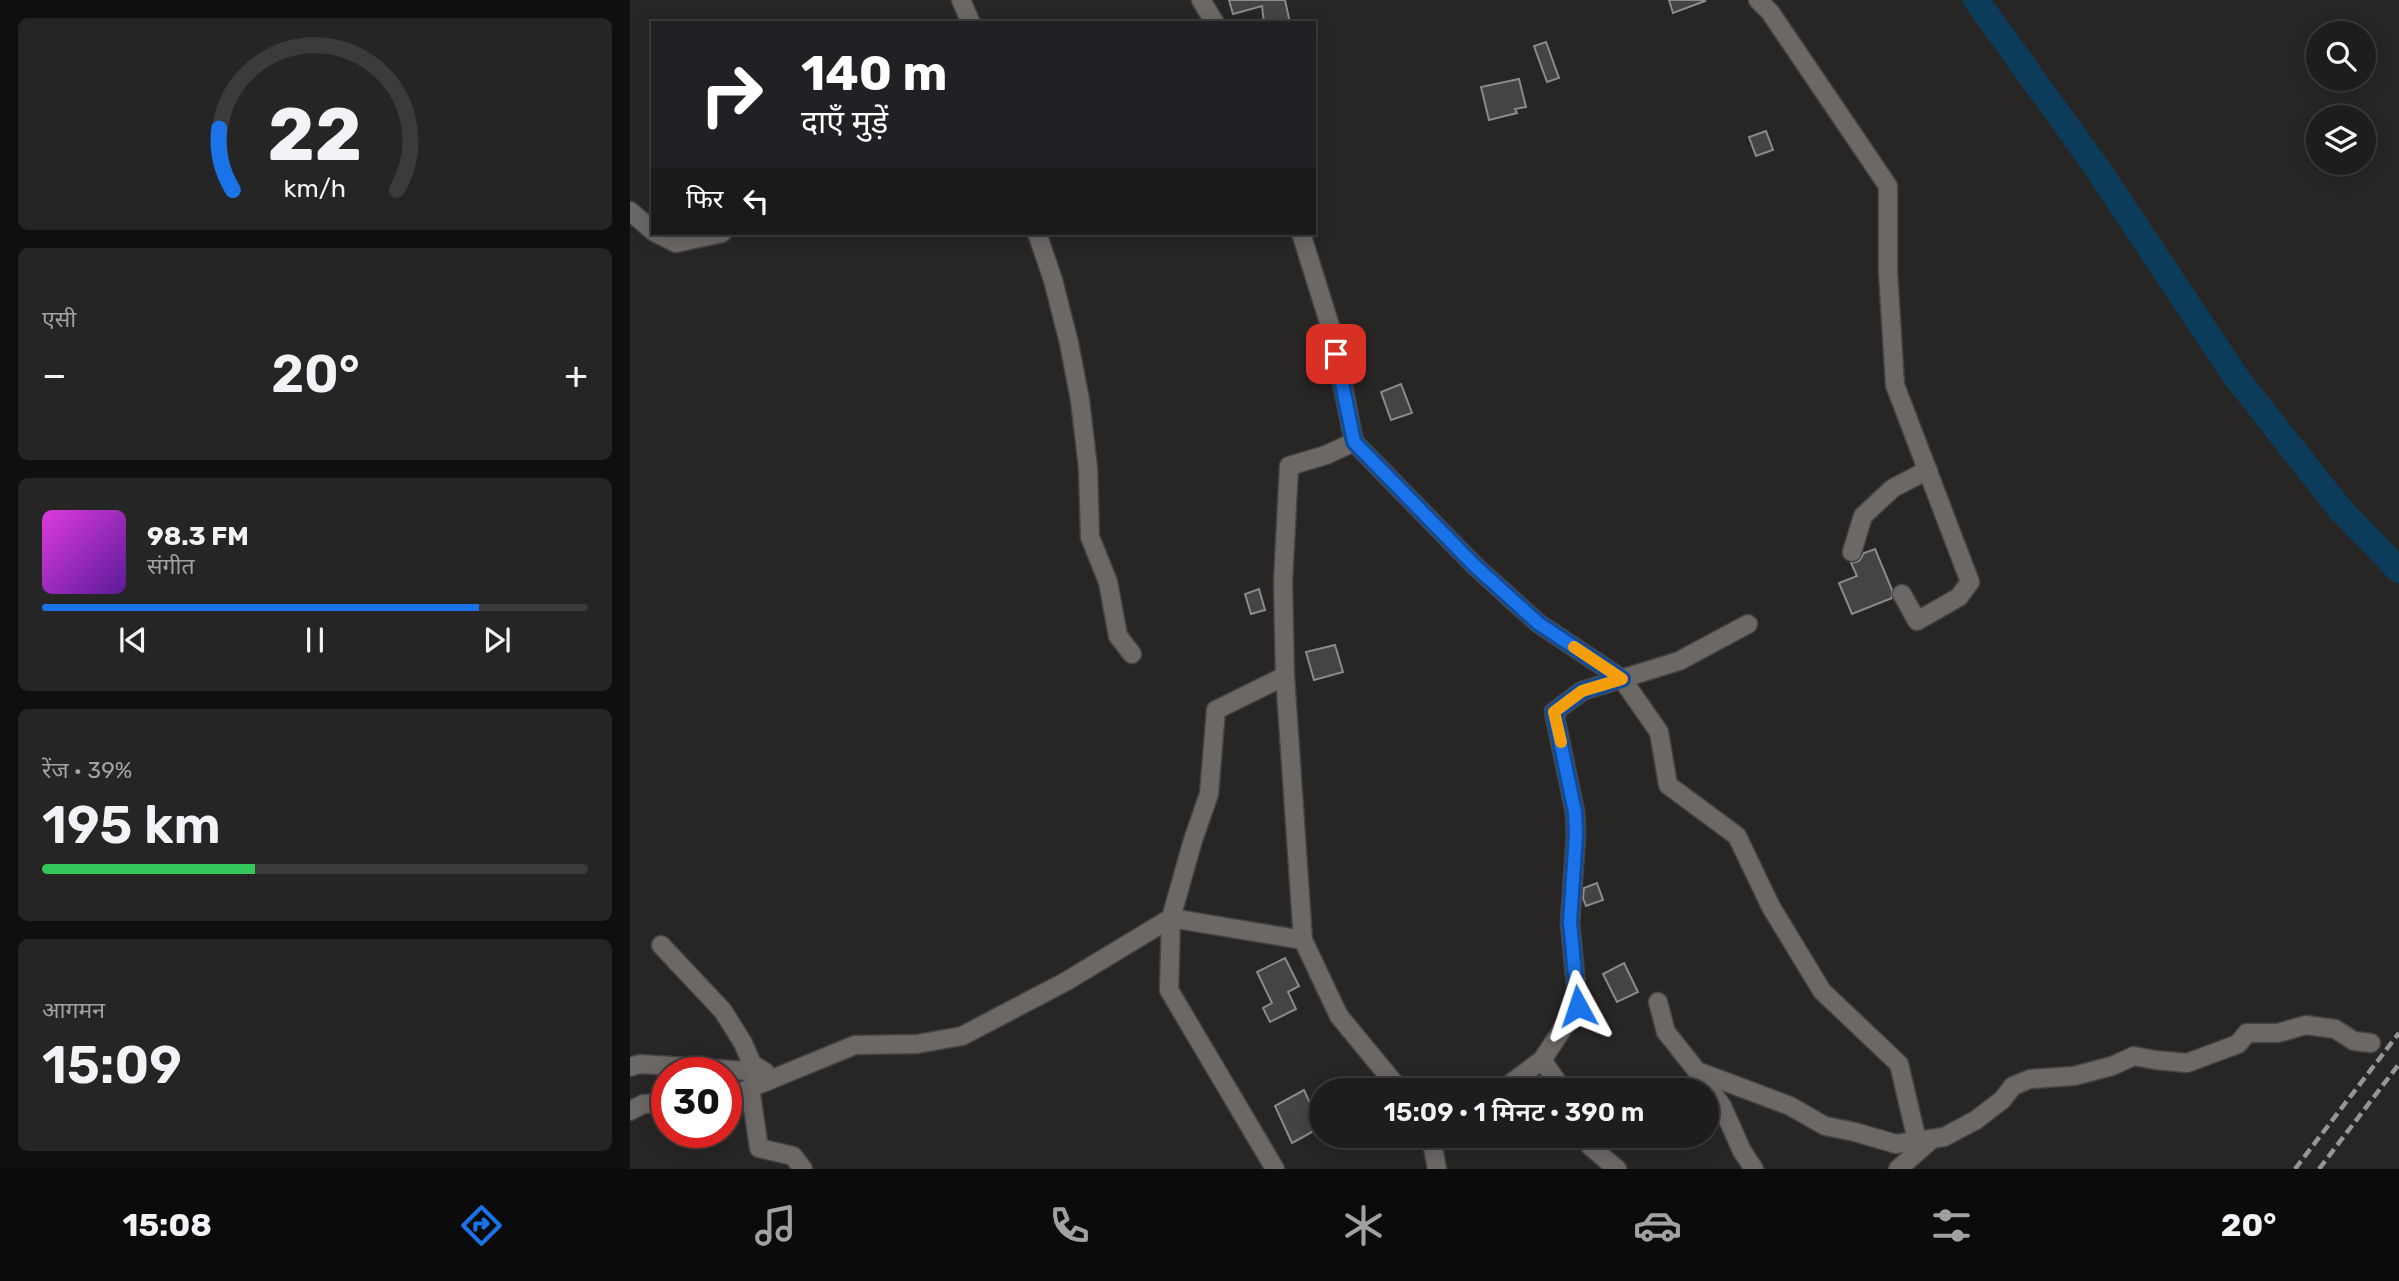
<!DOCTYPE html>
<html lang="hi">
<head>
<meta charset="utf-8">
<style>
  :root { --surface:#1e1c1c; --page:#262525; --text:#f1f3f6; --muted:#a1a1a3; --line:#3c3a3b; --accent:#1a73e8 }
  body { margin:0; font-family:Rubik,"Noto Sans Devanagari",sans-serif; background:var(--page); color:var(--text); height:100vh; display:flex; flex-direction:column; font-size:26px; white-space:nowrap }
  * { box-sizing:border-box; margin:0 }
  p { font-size:23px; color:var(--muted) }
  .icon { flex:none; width:38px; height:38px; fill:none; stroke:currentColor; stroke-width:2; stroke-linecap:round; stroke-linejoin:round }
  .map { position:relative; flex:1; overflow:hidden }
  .sheet { display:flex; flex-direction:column; gap:18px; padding:18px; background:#100f0f; width:630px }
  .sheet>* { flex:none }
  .top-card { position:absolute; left:21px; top:21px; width:665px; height:214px; border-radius:0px; box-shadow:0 4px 18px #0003,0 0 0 2px var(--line); background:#202124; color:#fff; overflow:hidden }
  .buttons { position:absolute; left:1676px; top:21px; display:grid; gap:14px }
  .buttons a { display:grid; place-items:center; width:70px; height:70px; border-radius:50%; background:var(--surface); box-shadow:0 4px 18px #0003,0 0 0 2px var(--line); font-size:35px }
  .speed { position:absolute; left:21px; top:1057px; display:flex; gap:14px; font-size:35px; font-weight:700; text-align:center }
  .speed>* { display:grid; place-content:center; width:91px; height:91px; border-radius:50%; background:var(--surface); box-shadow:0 4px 18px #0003,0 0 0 2px var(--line); line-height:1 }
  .speed .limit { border:10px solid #d22; background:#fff; color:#111 }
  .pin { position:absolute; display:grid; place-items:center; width:60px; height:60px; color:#fff; margin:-30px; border-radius:14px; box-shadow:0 4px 10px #0006 }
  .me { position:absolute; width:77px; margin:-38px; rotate:355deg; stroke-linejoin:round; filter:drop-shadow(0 0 5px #0008) }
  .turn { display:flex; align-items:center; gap:24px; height:147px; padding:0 35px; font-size:32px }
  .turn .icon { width:91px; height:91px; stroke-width:2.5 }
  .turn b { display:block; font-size:49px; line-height:60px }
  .then { display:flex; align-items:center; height:66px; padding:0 35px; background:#0003; gap:14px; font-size:26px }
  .big { font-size:52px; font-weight:600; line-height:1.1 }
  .sheet .card { flex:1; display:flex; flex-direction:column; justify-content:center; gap:10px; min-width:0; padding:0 24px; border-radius:10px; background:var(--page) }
  .sheet .dial { align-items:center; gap:0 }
  .dial svg { height:182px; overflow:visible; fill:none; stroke:var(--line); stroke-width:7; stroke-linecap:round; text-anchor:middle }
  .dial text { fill:var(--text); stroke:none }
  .song { display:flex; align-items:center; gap:21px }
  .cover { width:84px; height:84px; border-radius:10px; background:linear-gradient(135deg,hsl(300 70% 55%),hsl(270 70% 35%)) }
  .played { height:7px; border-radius:4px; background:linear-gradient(90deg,var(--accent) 80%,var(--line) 80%) }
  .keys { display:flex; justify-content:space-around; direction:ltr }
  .heat { display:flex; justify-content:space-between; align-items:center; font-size:38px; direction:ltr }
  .charge { height:10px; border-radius:5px; background:linear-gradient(90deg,#34c759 39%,var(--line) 0) }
  .trip { position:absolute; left:679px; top:1078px; width:410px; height:70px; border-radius:35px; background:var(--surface); box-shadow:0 4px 18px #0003,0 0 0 2px var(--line); font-weight:600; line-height:70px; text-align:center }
  .dock { display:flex; height:112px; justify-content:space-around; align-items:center; background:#0c0b0b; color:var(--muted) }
  .dock .icon { width:49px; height:49px }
  .dock .on { color:var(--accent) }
  .dock b { font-size:32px; color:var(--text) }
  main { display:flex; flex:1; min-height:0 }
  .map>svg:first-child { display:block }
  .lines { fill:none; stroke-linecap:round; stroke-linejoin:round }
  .river { stroke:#0d3c5a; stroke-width:26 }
  .building { fill:#444346; stroke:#8a898c; stroke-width:2 }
  .minor-casing { stroke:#454342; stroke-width:21 }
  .minor { stroke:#6b6866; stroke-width:18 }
  .rail { stroke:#979594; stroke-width:4.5; stroke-dasharray:10 5; stroke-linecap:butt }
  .route-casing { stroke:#114b97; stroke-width:18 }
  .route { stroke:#1a73e8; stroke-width:12 }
  .slow { stroke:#f59e0b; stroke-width:12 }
</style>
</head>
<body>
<main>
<section class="sheet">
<div class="card dial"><svg viewBox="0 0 100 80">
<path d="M14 69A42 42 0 1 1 86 69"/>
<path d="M14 69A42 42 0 0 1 8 42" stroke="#1a73e8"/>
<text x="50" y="56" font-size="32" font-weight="700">22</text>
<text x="50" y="72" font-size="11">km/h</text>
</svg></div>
<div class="card"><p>एसी</p>
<div class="heat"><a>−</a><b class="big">20°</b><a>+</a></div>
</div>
<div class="card">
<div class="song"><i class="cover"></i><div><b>98.3 FM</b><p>संगीत</p></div></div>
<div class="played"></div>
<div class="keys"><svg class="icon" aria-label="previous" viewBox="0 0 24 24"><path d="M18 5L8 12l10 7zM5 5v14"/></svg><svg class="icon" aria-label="pause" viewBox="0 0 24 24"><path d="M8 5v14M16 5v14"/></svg><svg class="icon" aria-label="next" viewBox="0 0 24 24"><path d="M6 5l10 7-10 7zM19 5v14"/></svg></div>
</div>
<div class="card"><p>रेंज · 39%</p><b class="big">195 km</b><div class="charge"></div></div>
<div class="card"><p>आगमन</p><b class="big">15:09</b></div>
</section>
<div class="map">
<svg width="1769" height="1169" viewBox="0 0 1769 1169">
  <rect width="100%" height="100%" fill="#282625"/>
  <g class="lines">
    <polyline class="river" points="1346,0 1465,165 1606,377 1710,509 1769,570"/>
  </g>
  <g class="building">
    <polygon points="599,0 655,0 660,23 634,23 632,6 603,14"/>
    <polygon points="1039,0 1074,0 1075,1 1043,13"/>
    <polygon points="916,42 929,78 917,82 904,46"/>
    <polygon points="889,79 896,107 885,109 887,113 859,120 851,87"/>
    <polygon points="1136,131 1143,150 1126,156 1119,137"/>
    <polygon points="771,384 782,413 761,420 751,392"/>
    <polygon points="1245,549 1262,590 1262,598 1222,614 1209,583 1227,576 1221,563 1229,561 1234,553"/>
    <polygon points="629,589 635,610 621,614 615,594"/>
    <polygon points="705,645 713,672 684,680 676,652"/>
    <polygon points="967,883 973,900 956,906 953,898 954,888"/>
    <polygon points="655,958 669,986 658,992 666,1009 640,1022 633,1008 642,1003 627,972"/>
    <polygon points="994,963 1008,992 987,1002 973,974"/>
    <polygon points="674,1090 691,1127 662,1143 645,1106"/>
  </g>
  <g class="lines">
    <g class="minor-casing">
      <g id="minor">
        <polyline points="331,0 341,23"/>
        <polyline points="571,0 585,23"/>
        <polyline points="1128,0 1140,12 1258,186 1258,272 1265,385 1340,582 1329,597 1287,621 1272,594"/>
        <polyline points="0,211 23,231"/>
        <polyline points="26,233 46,243 92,233"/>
        <polyline points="407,233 423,280 439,343 450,400 458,468 460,537 478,582 488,636 502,654"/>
        <polyline points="724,442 845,566 908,623 992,679 1029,732 1038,785 1107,836 1141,907 1192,991 1269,1064 1285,1132"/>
        <polyline points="1222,552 1233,516 1263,488 1298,470"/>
        <polyline points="655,676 673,940"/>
        <polyline points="31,945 93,1011 113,1043 122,1064 135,1072"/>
        <polyline points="1028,1002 1036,1032 1067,1071 1160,1106 1195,1126 1225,1132 1266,1144 1314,1137 1346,1120 1372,1100 1383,1086 1400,1079 1444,1076 1482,1066 1504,1056 1525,1060 1557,1063 1608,1044 1617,1033 1648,1033 1676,1025 1705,1029 1724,1041 1741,1043"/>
        <polyline points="912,1060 933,1090"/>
        <polyline points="0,1067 10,1064 134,1072"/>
        <polyline points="1067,1071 1092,1106 1112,1151 1124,1169"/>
        <polyline points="120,1088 129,1148 163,1156 173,1169"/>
        <polyline points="872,1090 912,1060 948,1006 940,923 946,835 945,812 924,712 952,691 1049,661 1118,624"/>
        <polyline points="96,1098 225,1045 287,1044 332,1036 435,982 541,918 563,840 579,794 586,710 655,676 653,582 659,466 696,455 724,442 702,332 671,233"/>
        <polyline points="0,1111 13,1104 37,1103"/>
        <polyline points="801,1136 807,1169"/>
        <polyline points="957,1136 960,1146 987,1169"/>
        <polyline points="645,1169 539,990 541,918 673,940 709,1016 770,1090"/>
        <polyline points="1268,1169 1302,1139"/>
      </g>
    </g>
    <use href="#minor" class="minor"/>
    <g class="rail">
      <polyline points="1665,1169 1769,1033"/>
      <polyline points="1689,1169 1769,1064"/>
    </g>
  </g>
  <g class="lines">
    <g class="route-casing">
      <polyline id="route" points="706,354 724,442 845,566 908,623 992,679 952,691 924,712 945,812 946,835 940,922 948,1006"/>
    </g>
    <use href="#route" class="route"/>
    <polyline class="slow" points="931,742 924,712 952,691 992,679 944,647"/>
  </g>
</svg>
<div class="buttons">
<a><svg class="icon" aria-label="search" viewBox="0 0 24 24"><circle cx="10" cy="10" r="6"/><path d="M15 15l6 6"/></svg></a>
<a><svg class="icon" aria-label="layers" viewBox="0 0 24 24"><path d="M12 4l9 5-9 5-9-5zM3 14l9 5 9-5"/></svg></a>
</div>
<div class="speed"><div class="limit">30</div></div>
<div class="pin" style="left:706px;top:354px;background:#d93025"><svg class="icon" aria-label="arrive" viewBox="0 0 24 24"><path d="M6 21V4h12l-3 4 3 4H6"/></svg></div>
<svg class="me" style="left:948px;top:1006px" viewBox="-20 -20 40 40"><path d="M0-17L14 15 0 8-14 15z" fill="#1a73e8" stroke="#fff" stroke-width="4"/></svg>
<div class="trip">15:09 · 1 मिनट · 390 m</div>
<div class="top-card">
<div class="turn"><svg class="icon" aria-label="right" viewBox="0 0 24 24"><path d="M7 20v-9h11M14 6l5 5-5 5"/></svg><div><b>140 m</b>दाएँ मुड़ें</div></div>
<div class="then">फिर<svg class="icon" aria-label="left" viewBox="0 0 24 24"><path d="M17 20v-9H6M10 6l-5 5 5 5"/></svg></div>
</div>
</div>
</main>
<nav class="dock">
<b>15:08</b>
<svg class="icon on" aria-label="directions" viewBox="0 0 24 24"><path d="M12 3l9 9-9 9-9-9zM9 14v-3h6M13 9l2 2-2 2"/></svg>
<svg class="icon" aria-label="music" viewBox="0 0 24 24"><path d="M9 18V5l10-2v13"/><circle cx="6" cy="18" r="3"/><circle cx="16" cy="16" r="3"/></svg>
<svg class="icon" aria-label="phone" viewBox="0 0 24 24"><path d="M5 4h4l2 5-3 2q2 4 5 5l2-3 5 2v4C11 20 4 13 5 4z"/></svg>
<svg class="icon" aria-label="climate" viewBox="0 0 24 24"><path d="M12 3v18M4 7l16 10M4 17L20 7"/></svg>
<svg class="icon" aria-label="car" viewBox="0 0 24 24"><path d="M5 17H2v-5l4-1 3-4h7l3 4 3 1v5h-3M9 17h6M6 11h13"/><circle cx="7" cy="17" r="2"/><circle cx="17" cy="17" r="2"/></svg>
<svg class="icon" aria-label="filters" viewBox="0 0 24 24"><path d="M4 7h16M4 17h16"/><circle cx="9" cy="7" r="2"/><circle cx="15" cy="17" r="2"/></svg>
<b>20°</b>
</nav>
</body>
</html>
